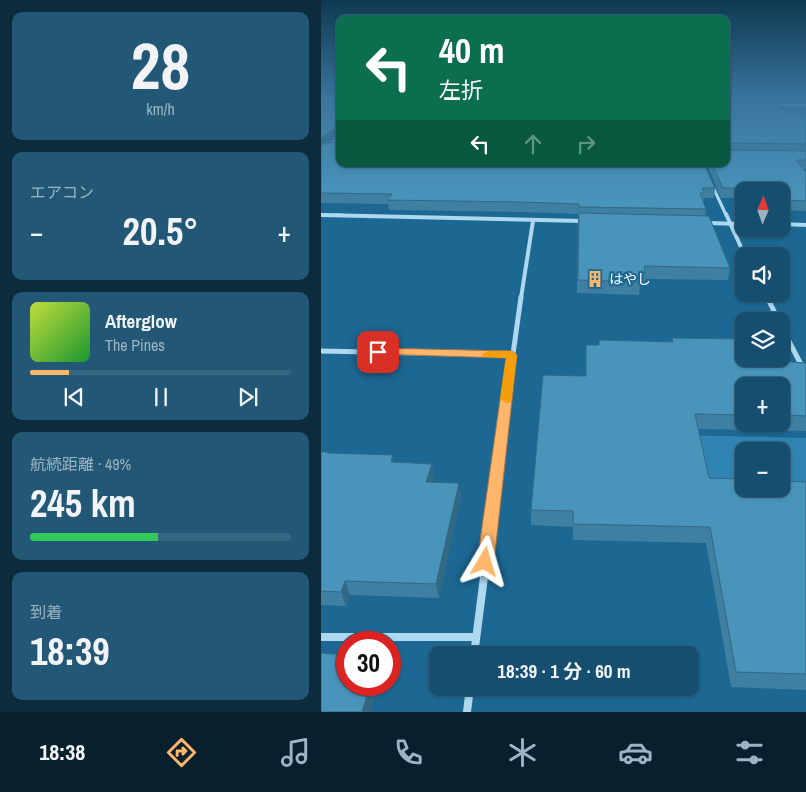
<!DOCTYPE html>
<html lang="ja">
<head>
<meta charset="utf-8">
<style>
  :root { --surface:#154e6e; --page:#225876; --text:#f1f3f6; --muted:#9db4c2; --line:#346581; --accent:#ffb66b }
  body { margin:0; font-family:"Archivo Narrow","Noto Sans JP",sans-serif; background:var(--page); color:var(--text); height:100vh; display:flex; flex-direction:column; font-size:19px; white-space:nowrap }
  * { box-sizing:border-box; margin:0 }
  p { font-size:16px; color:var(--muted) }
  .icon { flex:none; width:28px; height:28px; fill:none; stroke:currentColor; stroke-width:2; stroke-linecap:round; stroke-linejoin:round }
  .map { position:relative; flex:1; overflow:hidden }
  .panel { display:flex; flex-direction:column; gap:12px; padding:12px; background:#0c2b3c; width:321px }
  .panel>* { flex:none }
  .banner { position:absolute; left:15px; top:15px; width:394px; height:152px; border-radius:10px; box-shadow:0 1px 4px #0004,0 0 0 1px var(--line); background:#0b6e4f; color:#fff; overflow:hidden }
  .needle { width:32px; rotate:2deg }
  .tools { position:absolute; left:414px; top:182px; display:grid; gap:10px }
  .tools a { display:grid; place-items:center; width:55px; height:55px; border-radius:10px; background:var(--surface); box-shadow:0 1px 4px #0004,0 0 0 1px var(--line); font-size:25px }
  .speed { position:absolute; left:15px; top:631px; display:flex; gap:10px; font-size:25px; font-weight:700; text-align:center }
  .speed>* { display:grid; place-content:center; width:65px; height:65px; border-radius:50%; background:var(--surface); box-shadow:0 1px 4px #0004,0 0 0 1px var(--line); line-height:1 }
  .speed .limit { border:8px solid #d22; background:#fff; color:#111 }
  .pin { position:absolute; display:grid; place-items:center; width:42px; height:42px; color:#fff; margin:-21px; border-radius:10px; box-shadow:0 2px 8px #0006 }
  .me { position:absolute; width:55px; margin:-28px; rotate:7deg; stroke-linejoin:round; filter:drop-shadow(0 0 4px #0008) }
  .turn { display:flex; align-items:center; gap:18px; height:105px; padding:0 20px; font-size:22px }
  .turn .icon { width:65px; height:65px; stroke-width:2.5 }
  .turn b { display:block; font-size:35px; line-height:42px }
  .lanes { display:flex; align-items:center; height:48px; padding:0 20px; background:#0003; justify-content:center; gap:25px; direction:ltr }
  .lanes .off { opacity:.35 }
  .big { font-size:38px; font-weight:700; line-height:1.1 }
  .panel .widget { flex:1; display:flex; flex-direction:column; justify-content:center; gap:8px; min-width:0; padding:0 18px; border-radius:10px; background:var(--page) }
  .panel .dial { align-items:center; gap:0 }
  .dial b { font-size:65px; line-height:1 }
  .song { display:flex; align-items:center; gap:15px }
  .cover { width:60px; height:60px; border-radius:8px; background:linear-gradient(135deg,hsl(70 70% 55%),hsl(130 70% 35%)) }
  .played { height:5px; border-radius:2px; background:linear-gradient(90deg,var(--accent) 15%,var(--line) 15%) }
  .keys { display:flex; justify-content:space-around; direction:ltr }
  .heat { display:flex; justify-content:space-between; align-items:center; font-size:28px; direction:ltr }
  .charge { height:8px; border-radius:4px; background:linear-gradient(90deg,#34c759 49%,var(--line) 0) }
  .trip { position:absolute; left:108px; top:646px; width:270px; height:50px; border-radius:10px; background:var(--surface); box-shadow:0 1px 4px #0004,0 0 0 1px var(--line); font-weight:700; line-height:50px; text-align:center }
  .tab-bar { display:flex; height:80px; justify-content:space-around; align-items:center; background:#081f2c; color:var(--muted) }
  .tab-bar .icon { width:35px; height:35px }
  .tab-bar .active { color:var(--accent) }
  .tab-bar b { font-size:22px; color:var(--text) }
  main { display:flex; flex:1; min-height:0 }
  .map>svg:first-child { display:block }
  .green { fill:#2f84b1 }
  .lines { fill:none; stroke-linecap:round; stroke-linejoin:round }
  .street-far5 { stroke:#add8ef; stroke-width:2.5 }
  .street-far4 { stroke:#add8ef; stroke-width:3 }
  .street-far3 { stroke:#add8ef; stroke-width:4 }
  .street-far2 { stroke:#add8ef; stroke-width:5 }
  .street-far1 { stroke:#add8ef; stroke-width:6 }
  .street { stroke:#add8ef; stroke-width:8 }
  .secondary { fill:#daeffa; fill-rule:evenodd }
  .wall { fill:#3f7fa1; fill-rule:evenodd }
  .shaded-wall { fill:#336883 }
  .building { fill:#4994bb; stroke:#336883 }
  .route { fill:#ffb66b; stroke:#a67646 }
  .slow { fill:#f59e0b }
  .labels { text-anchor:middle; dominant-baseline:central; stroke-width:4.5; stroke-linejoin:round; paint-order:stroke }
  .poi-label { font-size:14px; fill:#fff; stroke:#1c6893; text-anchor:start }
</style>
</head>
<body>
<main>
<section class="panel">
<div class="widget dial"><b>28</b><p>km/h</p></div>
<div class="widget"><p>エアコン</p>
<div class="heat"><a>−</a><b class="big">20.5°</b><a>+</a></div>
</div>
<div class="widget">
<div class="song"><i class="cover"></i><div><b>Afterglow</b><p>The Pines</p></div></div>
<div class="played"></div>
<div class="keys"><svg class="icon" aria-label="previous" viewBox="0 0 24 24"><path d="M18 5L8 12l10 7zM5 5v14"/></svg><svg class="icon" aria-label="pause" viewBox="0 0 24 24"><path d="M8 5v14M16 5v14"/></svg><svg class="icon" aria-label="next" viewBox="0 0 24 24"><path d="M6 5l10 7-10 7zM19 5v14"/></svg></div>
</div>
<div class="widget"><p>航続距離 · 49%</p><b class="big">245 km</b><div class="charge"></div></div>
<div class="widget"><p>到着</p><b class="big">18:39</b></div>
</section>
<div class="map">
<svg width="485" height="712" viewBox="0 0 485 712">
  <rect width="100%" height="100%" fill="#1c6893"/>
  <polygon class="green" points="357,435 485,438 485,487 460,487 460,451 422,451 422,485 365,484"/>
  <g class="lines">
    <polyline class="street-far5" points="1,151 19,137"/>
    <g class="street-far4">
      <polyline points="0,152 3,150"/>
      <polyline points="392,187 405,215"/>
      <polyline points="0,215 21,215"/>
    </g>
    <g class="street-far3">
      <polyline points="405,214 424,256"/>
      <polyline points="0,215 262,221"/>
      <polyline points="386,223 422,224"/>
      <polyline points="460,224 485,225"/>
      <polyline points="444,294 446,298"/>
      <polyline points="200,298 212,221"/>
    </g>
    <g class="street-far2">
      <polyline points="446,297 458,321"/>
      <polyline points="460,326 485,374"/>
      <polyline points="0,351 191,355"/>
      <polyline points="185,404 200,297"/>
    </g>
    <polyline class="street-far1" points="168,539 185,403"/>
    <g class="street">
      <polyline points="0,637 155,637"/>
      <polyline points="153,655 168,538"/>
      <polyline points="146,712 149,688"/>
    </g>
    <polygon class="secondary" points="441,104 485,104 485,106 443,106"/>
  </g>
  <g class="wall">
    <path d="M0,100H19V164L394,188L393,198H383L382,203L385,209L384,216L409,268L407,280L324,279L323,286H319L318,295L256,293L257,214L200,212L68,210L67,204L0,203ZM12,138L13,142L7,143Z"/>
    <polygon points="405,100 445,100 464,112 485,113 485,169 482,169 485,172 485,211 460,210 460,191 422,191 422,198 400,198 386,164 405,164"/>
    <path d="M351,338L470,362L485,363V431L378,429L388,478L485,482V690L410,687L385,543L252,540V527L210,525V510L264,376L278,345V340L351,342ZM422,386H460V424H422Z"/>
    <polygon points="0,452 7,452 8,453 74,462 111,464 113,478 112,482 140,497 118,598 29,595 25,606 0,605"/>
  </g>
  <g class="shaded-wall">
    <polygon points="16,126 18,134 12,137 12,138 0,148 0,138"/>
    <polygon points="72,455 76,469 70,462"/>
    <polygon points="111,464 113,478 108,496 105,482"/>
    <polygon points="138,483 140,497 118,598 115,584"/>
    <polygon points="24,581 29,595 25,606 20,592"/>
    <polygon points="49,685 57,685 50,712 41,712"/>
  </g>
  <g class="building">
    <polygon points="0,100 19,100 19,127 16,126 0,138"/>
    <polygon points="405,100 452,100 464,112 485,113 485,144 406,143 405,145"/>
    <polygon points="19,131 19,137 12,137"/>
    <polygon points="19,142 19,164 383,164 394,188 381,188 384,193 379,193 385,209 258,207 258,204 199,202 66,200 71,194 0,193 0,146 4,143"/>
    <polygon points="405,149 406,150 485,151 485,160 475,160 485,172 485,201 460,200 460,191 448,191 446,189 402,188 391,164 405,164"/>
    <polygon points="258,213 388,216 409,268 323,266 324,273 318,273 319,282 257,280"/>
    <polygon points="351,338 422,339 422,359 460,359 460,343 470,362 485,363 485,416 460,415 460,386 422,386 422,415 374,414 388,478 422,479 422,489 460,489 460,481 485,482 485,674 415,672 389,527 252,524 252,511 210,510 222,375 265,376 265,345 278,345 278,340 352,342"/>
    <polygon points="0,452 7,452 6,453 72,455 70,462 111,464 105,482 138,483 115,584 24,581 20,592 0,591"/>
    <polygon points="0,653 26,655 26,685 49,685 41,712 0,712"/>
  </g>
  <linearGradient id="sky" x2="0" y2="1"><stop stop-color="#0f3951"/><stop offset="0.5" stop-color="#3a759e"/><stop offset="1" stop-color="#3a759e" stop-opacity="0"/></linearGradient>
  <rect width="485" height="199" fill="url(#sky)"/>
  <polygon class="route" points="57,348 191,351 196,355 173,562 170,567 164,569 158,567 156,562 185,358 53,354 52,352 53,349"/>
  <polygon class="slow" points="167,351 191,351 196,355 190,402 185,403 179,399 185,358 163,357 161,354"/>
  <defs>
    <g id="building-bare" transform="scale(1.35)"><path d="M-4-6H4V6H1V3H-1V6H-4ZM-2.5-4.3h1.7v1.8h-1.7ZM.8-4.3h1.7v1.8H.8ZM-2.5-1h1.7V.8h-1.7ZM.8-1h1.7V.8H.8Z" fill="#ffb66b" stroke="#1c6893" stroke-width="2.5" paint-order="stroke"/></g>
  </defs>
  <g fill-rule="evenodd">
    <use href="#building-bare" x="274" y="279"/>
  </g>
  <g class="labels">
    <g class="poi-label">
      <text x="288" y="279">はやし</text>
    </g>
  </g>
</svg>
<div class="tools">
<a><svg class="needle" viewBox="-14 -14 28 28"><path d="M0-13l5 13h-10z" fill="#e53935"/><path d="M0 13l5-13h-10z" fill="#9db4c2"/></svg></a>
<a><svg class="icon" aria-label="sound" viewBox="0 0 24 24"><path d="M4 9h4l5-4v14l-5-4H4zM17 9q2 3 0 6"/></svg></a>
<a><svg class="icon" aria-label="layers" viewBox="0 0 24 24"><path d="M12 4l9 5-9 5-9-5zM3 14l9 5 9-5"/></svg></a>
<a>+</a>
<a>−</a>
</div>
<div class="speed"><div class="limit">30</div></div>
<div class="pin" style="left:57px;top:352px;background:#d93025"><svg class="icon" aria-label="arrive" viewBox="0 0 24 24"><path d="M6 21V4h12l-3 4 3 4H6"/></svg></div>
<svg class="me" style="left:164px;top:562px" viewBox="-20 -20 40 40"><path d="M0-17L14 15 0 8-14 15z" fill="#ffb66b" stroke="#fff" stroke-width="4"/></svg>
<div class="trip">18:39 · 1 分 · 60 m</div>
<div class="banner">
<div class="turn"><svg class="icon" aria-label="left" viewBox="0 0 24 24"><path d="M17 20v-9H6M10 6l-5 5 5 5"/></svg><div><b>40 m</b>左折</div></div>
<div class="lanes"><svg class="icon" aria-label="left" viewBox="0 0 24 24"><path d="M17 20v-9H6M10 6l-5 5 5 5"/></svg><svg class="icon off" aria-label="ahead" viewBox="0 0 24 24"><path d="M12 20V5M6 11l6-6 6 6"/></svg><svg class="icon off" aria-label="right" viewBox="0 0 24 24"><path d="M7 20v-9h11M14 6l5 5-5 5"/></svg></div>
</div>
</div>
</main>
<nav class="tab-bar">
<b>18:38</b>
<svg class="icon active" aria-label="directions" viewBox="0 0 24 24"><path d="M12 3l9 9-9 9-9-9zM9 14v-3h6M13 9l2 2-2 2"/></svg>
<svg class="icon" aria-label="music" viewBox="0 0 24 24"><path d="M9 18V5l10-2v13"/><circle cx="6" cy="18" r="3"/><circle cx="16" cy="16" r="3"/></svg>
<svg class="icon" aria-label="phone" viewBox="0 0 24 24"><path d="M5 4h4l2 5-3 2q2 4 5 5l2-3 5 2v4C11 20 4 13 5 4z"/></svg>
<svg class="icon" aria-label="climate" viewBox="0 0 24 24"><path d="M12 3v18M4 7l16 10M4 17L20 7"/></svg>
<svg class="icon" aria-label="car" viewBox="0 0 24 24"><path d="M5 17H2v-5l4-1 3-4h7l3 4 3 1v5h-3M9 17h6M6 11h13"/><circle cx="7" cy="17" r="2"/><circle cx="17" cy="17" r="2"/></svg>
<svg class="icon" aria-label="filters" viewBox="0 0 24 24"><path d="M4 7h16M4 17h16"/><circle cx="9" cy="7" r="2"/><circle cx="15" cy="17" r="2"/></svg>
</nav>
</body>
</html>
